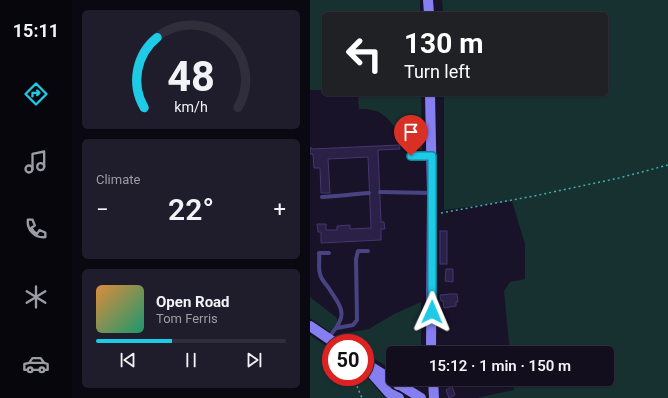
<!DOCTYPE html>
<html lang="en">
<head>
<meta charset="utf-8">
<style>
  :root { --surface:#120e1e; --page:#1f1c2b; --text:#f1f3f6; --muted:#9c9ca4; --line:#312e3c; --accent:#1ecbe7 }
  body { margin:0; font-family:Roboto,sans-serif; background:var(--page); color:var(--text); height:100vh; display:flex; flex-direction:column; font-size:15px; white-space:nowrap }
  * { box-sizing:border-box; margin:0 }
  p { font-size:13px; color:var(--muted) }
  .icon { flex:none; width:22px; height:22px; fill:none; stroke:currentColor; stroke-width:2; stroke-linecap:round; stroke-linejoin:round }
  .map { position:relative; flex:1; overflow:hidden }
  .panel { display:flex; flex-direction:column; gap:10px; padding:10px; background:#0a0810; width:238px }
  .panel>* { flex:none }
  .guide { position:absolute; left:12px; top:12px; width:286px; height:84px; border-radius:6px; box-shadow:0 1px 3px #0004,0 0 0 1px var(--line); background:#202124; color:#fff; overflow:hidden }
  .speed { position:absolute; left:12px; top:334px; display:flex; gap:8px; font-size:20px; font-weight:700; text-align:center }
  .speed>* { display:grid; place-content:center; width:52px; height:52px; border-radius:50%; background:var(--surface); box-shadow:0 1px 3px #0004,0 0 0 1px var(--line); line-height:1 }
  .speed .limit { border:6px solid #d22; background:#fff; color:#111 }
  .pin { position:absolute; display:grid; place-items:center; width:34px; height:34px; color:#fff; margin:-41px -17px; border-radius:50% 50% 50% 0; rotate:-45deg; box-shadow:0 0 4px #0007 }
  .pin .icon { rotate:45deg }
  .me { position:absolute; width:44px; margin:-22px; rotate:1deg; stroke-linejoin:round; filter:drop-shadow(0 0 3px #0008) }
  .turn { display:flex; align-items:center; gap:14px; height:84px; padding:0 16px; font-size:18px }
  .turn .icon { width:52px; height:52px; stroke-width:2.5 }
  .turn b { display:block; font-size:28px; line-height:34px }
  .big { font-size:30px; font-weight:600; line-height:1.1 }
  .panel .widget { flex:1; display:flex; flex-direction:column; justify-content:center; gap:6px; min-width:0; padding:0 14px; border-radius:6px; background:var(--page) }
  .panel .dial { align-items:center; gap:0 }
  .dial svg { height:104px; overflow:visible; fill:none; stroke:var(--line); stroke-width:7; stroke-linecap:round; text-anchor:middle }
  .dial text { fill:var(--text); stroke:none }
  .song { display:flex; align-items:center; gap:12px }
  .cover { width:48px; height:48px; border-radius:6px; background:linear-gradient(135deg,hsl(30 70% 55%),hsl(160 70% 35%)) }
  .played { height:4px; border-radius:2px; background:linear-gradient(90deg,var(--accent) 40%,var(--line) 40%) }
  .keys { display:flex; justify-content:space-around; direction:ltr }
  .heat { display:flex; justify-content:space-between; align-items:center; font-size:22px; direction:ltr }
  .trip { position:absolute; left:76px; top:346px; width:228px; height:40px; border-radius:6px; background:var(--surface); box-shadow:0 1px 3px #0004,0 0 0 1px var(--line); font-weight:600; line-height:40px; text-align:center }
  main { display:flex; flex:1; min-height:0 }
  .tabs { display:flex; flex-direction:column; width:72px; justify-content:space-around; align-items:center; background:#07060c; color:var(--muted) }
  .tabs .icon { width:28px; height:28px }
  .tabs .active { color:var(--accent) }
  .tabs b { font-size:18px; color:var(--text) }
  .map>svg:first-child { display:block }
  .green { fill:#173131 }
  .building { fill:#2a2147; stroke:#443670 }
  .lines { fill:none; stroke-linecap:round; stroke-linejoin:round }
  .path { stroke:#3eafad; stroke-width:1.5; stroke-dasharray:2 3; stroke-linecap:butt }
  .service { stroke:#484382; stroke-width:4 }
  .secondary { stroke:#867ff1; stroke-width:10 }
  .route-casing { stroke:#148496; stroke-width:10 }
  .route { stroke:#1ecbe7; stroke-width:7 }
</style>
</head>
<body>
<main>
<nav class="tabs">
<b>15:11</b>
<svg class="icon active" aria-label="directions" viewBox="0 0 24 24"><path d="M12 3l9 9-9 9-9-9zM9 14v-3h6M13 9l2 2-2 2"/></svg>
<svg class="icon" aria-label="music" viewBox="0 0 24 24"><path d="M9 18V5l10-2v13"/><circle cx="6" cy="18" r="3"/><circle cx="16" cy="16" r="3"/></svg>
<svg class="icon" aria-label="phone" viewBox="0 0 24 24"><path d="M5 4h4l2 5-3 2q2 4 5 5l2-3 5 2v4C11 20 4 13 5 4z"/></svg>
<svg class="icon" aria-label="climate" viewBox="0 0 24 24"><path d="M12 3v18M4 7l16 10M4 17L20 7"/></svg>
<svg class="icon" aria-label="car" viewBox="0 0 24 24"><path d="M5 17H2v-5l4-1 3-4h7l3 4 3 1v5h-3M9 17h6M6 11h13"/><circle cx="7" cy="17" r="2"/><circle cx="17" cy="17" r="2"/></svg>
</nav>
<section class="panel">
<div class="widget dial"><svg viewBox="0 0 100 80">
<path d="M14 69A42 42 0 1 1 86 69"/>
<path d="M14 69A42 42 0 0 1 24 15" stroke="#1ecbe7"/>
<text x="50" y="56" font-size="32" font-weight="700">48</text>
<text x="50" y="72" font-size="11">km/h</text>
</svg></div>
<div class="widget"><p>Climate</p>
<div class="heat"><a>−</a><b class="big">22°</b><a>+</a></div>
</div>
<div class="widget">
<div class="song"><i class="cover"></i><div><b>Open Road</b><p>Tom Ferris</p></div></div>
<div class="played"></div>
<div class="keys"><svg class="icon" aria-label="previous" viewBox="0 0 24 24"><path d="M18 5L8 12l10 7zM5 5v14"/></svg><svg class="icon" aria-label="pause" viewBox="0 0 24 24"><path d="M8 5v14M16 5v14"/></svg><svg class="icon" aria-label="next" viewBox="0 0 24 24"><path d="M6 5l10 7-10 7zM19 5v14"/></svg></div>
</div>
</section>
<div class="map">
<svg width="358" height="398" viewBox="0 0 358 398">
  <rect width="100%" height="100%" fill="#181328"/>
  <g class="green">
    <polygon points="0,0 110,0 110,14 14,14 14,90 0,90"/>
    <polygon points="132,0 358,0 358,398 167,398 204,390 203,379 297,379 297,353 200,353 194,291 200,282 215,279 215,244 202,201 134,210 134,94 296,94 296,14 133,14"/>
    <path d="M50,94H111L112,150C102,147 96,145 93,134H89C78,117 71,108 49,109L48,99Z"/>
    <polygon points="0,297 27,318 27,323 20,332 0,318"/>
    <polygon points="111,302 111,353 83,353 83,367 76,366 55,353 55,343 37,343 28,338 31,334 59,329 84,314"/>
    <polygon points="0,335 21,349 21,377 55,377 55,375 75,398 0,398"/>
  </g>
  <g class="building">
    <polygon points="89,145 90,149 68,150 71,222 74,222 75,229 71,229 71,240 11,243 11,232 8,232 7,224 16,224 16,230 27,230 27,226 40,225 40,229 61,228 58,157 18,159 20,193 11,193 10,168 4,168 3,154 0,154 0,148 2,148 2,149"/>
    <rect x="130" y="231" width="7" height="33"/>
    <polygon points="136,269 143,269 143,282 135,281"/>
    <polygon points="140,294 147,294 148,302 146,302 146,306 134,308 133,301 131,301 130,295"/>
    <polygon points="131,346 135,346 135,348 147,348 147,353 131,353"/>
    <polygon points="142,386 145,395 139,398 136,390"/>
  </g>
  <g class="lines">
    <g class="path">
      <polyline points="131,213 224,196 309,178 358,165"/>
      <polyline points="43,377 52,398"/>
    </g>
    <g class="service">
      <polyline points="101,156 120,155"/>
      <polyline points="70,192 121,193"/>
      <path d="M12,197C28,196 44,194 59,193"/>
      <polyline points="27,328 43,325 47,320 46,259 48,251 58,251"/>
      <path d="M18,338C38,315 34,311 18,287C15,283 11,279 10,274C8,268 10,260 9,253H19"/>
    </g>
    <g class="secondary">
      <polyline points="118,0 119,14"/>
      <polyline points="120,94 122,193 121,353"/>
      <polyline points="0,326 25,343"/>
      <polyline points="55,363 111,398"/>
      <polyline points="56,367 79,393 89,398"/>
      <polyline points="123,379 124,398"/>
      <polyline points="88,385 103,379"/>
    </g>
  </g>
  <g class="lines">
    <g class="route-casing">
      <polyline id="route" points="101,156 122,156 122,312"/>
    </g>
    <use href="#route" class="route"/>
  </g>
</svg>
<div class="speed"><div class="limit">50</div></div>
<div class="pin" style="left:101px;top:156px;background:#d93025"><svg class="icon" aria-label="arrive" viewBox="0 0 24 24"><path d="M6 21V4h12l-3 4 3 4H6"/></svg></div>
<svg class="me" style="left:122px;top:312px" viewBox="-20 -20 40 40"><path d="M0-17L14 15 0 8-14 15z" fill="#1ecbe7" stroke="#fff" stroke-width="4"/></svg>
<div class="trip">15:12 · 1 min · 150 m</div>
<div class="guide">
<div class="turn"><svg class="icon" aria-label="left" viewBox="0 0 24 24"><path d="M17 20v-9H6M10 6l-5 5 5 5"/></svg><div><b>130 m</b>Turn left</div></div>
</div>
</div>
</main>
</body>
</html>
